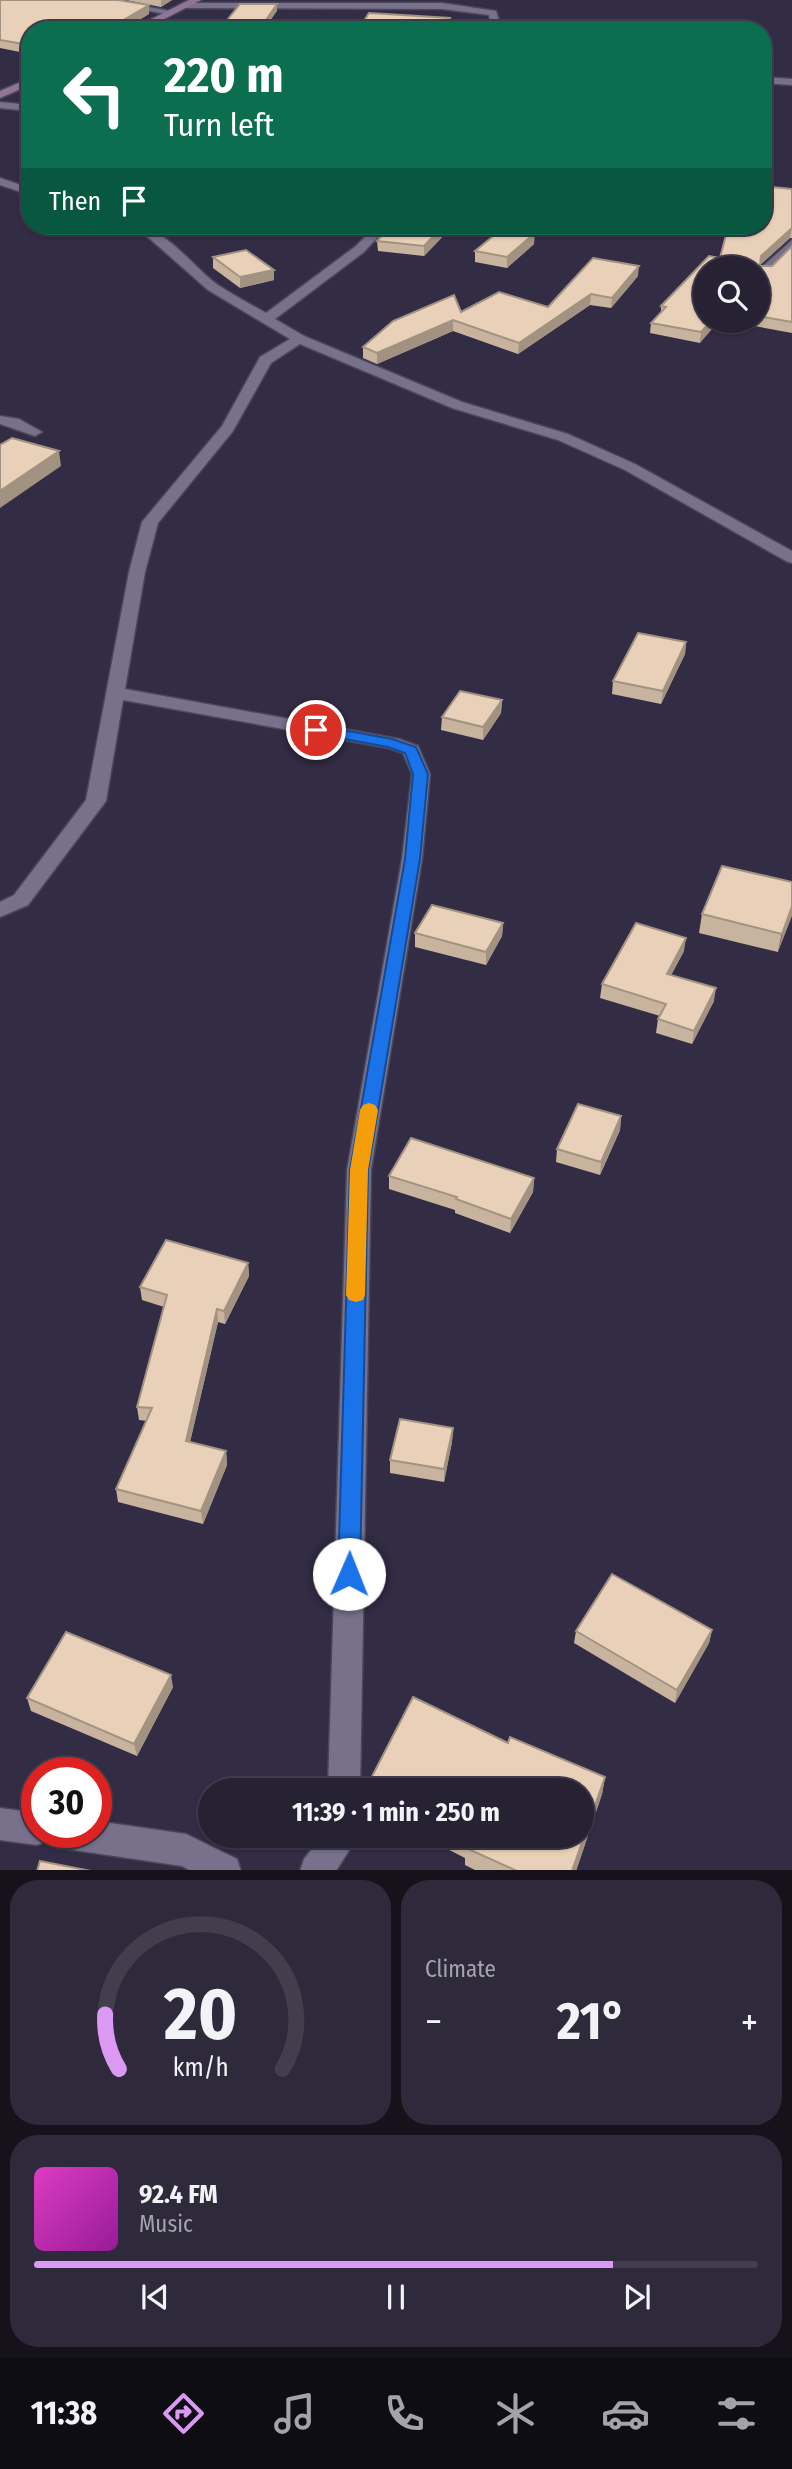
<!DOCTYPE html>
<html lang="en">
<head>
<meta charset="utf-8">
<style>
  :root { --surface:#262133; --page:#2e293b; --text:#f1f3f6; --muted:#a4a3ac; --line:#423e4e; --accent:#dc99f4 }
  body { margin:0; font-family:"Fira Sans Condensed",sans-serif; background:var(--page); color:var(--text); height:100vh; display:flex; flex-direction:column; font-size:26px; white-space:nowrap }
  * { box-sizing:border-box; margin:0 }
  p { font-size:23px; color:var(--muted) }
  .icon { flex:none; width:38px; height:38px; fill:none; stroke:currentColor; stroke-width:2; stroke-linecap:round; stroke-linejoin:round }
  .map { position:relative; height:1870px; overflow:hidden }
  .panel { display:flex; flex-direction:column; gap:10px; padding:10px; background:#15121c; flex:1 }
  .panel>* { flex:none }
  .hud { position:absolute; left:21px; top:21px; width:751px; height:214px; border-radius:28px; box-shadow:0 2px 5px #0004,0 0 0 2px var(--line); background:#0b6e4f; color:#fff; overflow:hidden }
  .buttons { position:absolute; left:693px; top:256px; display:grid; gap:14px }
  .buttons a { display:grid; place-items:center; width:77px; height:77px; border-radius:50%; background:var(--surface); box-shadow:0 2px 5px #0004,0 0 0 2px var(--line); font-size:35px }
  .speed { position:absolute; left:21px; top:1757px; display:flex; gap:14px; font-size:35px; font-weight:700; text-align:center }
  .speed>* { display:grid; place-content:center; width:91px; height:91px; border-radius:50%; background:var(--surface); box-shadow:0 2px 5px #0004,0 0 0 2px var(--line); line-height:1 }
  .speed .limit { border:10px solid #d22; background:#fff; color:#111 }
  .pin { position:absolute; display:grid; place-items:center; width:60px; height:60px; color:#fff; margin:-30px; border:4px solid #fff; border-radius:50%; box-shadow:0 2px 7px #0007 }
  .me { position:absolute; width:77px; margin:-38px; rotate:1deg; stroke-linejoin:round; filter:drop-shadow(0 0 5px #0008) }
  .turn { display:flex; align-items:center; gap:24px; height:147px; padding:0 28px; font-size:32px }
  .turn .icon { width:91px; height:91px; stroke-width:2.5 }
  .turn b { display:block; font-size:49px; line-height:60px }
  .then { display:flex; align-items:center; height:66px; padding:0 28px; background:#0003; gap:14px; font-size:26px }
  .big { font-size:52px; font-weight:700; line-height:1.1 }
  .panel .tile { flex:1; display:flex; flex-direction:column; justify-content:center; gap:10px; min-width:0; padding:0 24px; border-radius:28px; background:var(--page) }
  .panel .dial { align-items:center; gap:0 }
  .dial svg { height:182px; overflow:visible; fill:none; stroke:var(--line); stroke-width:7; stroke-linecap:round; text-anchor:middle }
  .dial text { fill:var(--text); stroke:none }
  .song { display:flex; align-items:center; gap:21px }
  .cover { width:84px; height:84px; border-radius:10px; background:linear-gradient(135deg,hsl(310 70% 55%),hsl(300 70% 35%)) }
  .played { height:7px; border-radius:4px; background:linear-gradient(90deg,var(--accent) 80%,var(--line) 80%) }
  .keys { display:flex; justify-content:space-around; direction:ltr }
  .heat { display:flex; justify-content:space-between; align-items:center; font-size:38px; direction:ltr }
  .panel .tiles { flex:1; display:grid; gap:10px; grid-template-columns:1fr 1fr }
  .tile:last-child { grid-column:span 2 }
  .trip { position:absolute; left:198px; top:1778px; width:396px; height:70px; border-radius:35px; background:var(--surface); box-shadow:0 2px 5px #0004,0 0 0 2px var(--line); font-weight:700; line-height:70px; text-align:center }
  .tabs { display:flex; height:112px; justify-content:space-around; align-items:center; background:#0f0d14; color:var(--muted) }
  .tabs .icon { width:49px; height:49px }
  .tabs .current { color:var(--accent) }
  .tabs b { font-size:32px; color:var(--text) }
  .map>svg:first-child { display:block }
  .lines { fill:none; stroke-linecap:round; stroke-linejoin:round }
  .street-casing { stroke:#4b4659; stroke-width:3 }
  .secondary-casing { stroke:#4b4659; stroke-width:3 }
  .street { fill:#77718c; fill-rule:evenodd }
  .secondary { fill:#8f7599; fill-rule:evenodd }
  .wall { fill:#c8b49e }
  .shaded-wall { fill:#a29281 }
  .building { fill:#e8d1b8; stroke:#a29281; stroke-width:2 }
  .route { fill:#1a73e8; stroke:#114b97; stroke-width:2 }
  .slow { fill:#f59e0b }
</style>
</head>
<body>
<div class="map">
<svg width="792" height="1871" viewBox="0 0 792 1871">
  <rect width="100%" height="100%" fill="#322c44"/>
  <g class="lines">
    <g class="street-casing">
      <g id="street">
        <polygon points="89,0 112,0 176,12 171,15"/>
        <polygon points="183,3 442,3 496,11 502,30 492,30 489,15 442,9 180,8 178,6"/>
        <polygon points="763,77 792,79 792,85 763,83"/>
        <polygon points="0,102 30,105 30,111 0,108"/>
        <polygon points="0,178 30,188 30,195 0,185"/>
        <polygon points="763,187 792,190 792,196 763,193"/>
        <path d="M128,226C165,224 190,265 218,285C233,295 250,304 266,313L356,246L376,226H388L364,252L275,319L304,336L462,402L568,434L635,464L792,551V563L786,561L625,470L558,440L452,408L300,344L271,363L233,431L158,523L145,572L125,689L399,739L418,746L430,774L422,859L371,1170L360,1790H328L347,1170L402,859L412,774L403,753L388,748L123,700L106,801L28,905L0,917V902L14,895L86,800L129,572L142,522L222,426L260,357L290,339L208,290L149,238Z"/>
        <polygon points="792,240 792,251 769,274 761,274 761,268"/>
        <polygon points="0,416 19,419 42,432 35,436 0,424"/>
        <polygon points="0,1808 37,1813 37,1832 96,1832 96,1821 186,1834 237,1859 241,1871 191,1871 182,1866 60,1848 47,1841 37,1845 0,1840"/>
        <polygon points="322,1836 358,1836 336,1871 300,1871 304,1859"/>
      </g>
    </g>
    <g class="secondary-casing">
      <g id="secondary">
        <polygon points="189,0 201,0 143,30 130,30"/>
        <polygon points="30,78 30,85 0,98 0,91"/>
      </g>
    </g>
    <use href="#street" class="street"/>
    <use href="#secondary" class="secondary"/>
  </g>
  <g class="wall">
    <polygon points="0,0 149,5 149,14 122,30 101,28 30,30 30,54 0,48"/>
    <polygon points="126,0 172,0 161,7"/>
    <polygon points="792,189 792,238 790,238 760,265 772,266 792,246 792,333 721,320 758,320 758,268 705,320 700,343 650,333 651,323 661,312 661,306 720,258 726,237 708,232 708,226 763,226"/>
    <polygon points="451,228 424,256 378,251 377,241"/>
    <polygon points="534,244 507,268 475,262 475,251"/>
    <polygon points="213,257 274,270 274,280 240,288 213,268"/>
    <polygon points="638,276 611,308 590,305 518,354 453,331 377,364 363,358 363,347 461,312 548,307"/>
    <polygon points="686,642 685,654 661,704 612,694 613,681"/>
    <polygon points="502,700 501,713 483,740 441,730 442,717"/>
    <polygon points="792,882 778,952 699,933 702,914"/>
    <polygon points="503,923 502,936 486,965 415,947 415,933"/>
    <polygon points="684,951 671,975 714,1001 692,1044 656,1033 658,1019 660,1016 600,998 602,984"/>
    <polygon points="621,1116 620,1130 600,1175 556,1162 557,1149"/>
    <polygon points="389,1176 534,1178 533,1192 510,1233 455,1213 455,1210 389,1189"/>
    <polygon points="248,1263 249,1276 225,1324 218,1322 190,1442 226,1451 227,1465 203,1524 118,1502 116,1489 147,1421 139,1420 137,1407 164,1307 142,1300 140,1287"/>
    <polygon points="453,1428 452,1442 444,1482 390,1473 390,1460"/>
    <polygon points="712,1630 709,1643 675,1703 574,1643 576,1631"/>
    <polygon points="173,1687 137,1756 31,1711 27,1698"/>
    <polygon points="605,1777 602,1794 576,1871 477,1871 465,1865 465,1858 422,1836 581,1836"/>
  </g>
  <g class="shaded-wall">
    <polygon points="161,0 172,0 161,7"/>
    <polygon points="277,4 277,11 264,30 259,30"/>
    <polygon points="149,5 149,14 121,30 120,22"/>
    <polygon points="450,18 450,26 448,30 443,30"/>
    <polygon points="100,20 101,28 97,30 78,30"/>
    <polygon points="443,226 451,226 451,228 424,256 424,246"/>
    <polygon points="792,228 790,238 759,266 761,256"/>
    <polygon points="535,233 534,244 507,268 507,257"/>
    <polygon points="639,266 638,276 611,308 612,298"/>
    <polygon points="274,270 274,280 240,288 240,277"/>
    <polygon points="591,294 590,305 518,354 519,343"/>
    <polygon points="453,320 453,331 377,364 377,353"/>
    <polygon points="712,320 720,320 700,343 701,332"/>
    <polygon points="59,451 61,466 0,508 0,491"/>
    <polygon points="686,642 685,654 661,704 663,691"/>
    <polygon points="502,700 501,713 483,740 483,727"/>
    <polygon points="792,906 792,916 778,952 782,934"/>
    <polygon points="503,923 502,936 486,965 486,952"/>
    <polygon points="686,938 684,951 665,987 667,974"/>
    <polygon points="716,988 714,1001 692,1044 694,1031"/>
    <polygon points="621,1116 620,1130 600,1175 601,1162"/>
    <polygon points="534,1178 533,1192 510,1233 511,1219"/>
    <polygon points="248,1263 249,1276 225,1324 224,1311"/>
    <polygon points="217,1309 218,1322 187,1455 186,1441"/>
    <polygon points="453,1428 452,1442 444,1482 444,1469"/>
    <polygon points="226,1451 227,1465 203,1524 201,1511"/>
    <polygon points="712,1630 709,1643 675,1703 677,1690"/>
    <polygon points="171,1675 173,1687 137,1756 134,1744"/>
    <polygon points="605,1777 602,1794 576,1871 572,1871"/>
  </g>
  <g class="building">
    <polygon points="0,0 118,0 149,5 120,22 100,20 78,30 30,30 30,45 0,40"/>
    <polygon points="240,4 277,4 259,30 220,29"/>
    <polygon points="369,13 450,18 443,30 358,30"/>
    <polygon points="772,187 792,189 792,228 761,256 760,266 772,266 792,246 792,322 758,316 758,268 705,268 705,320 712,320 701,332 651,323 666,307 661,306 709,256 720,258 728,227 723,226 763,226 763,195"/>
    <polygon points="390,226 443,226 424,246 377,241"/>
    <polygon points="503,228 535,233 507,257 475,251"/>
    <polygon points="246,250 274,270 240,277 213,257"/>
    <polygon points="593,258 639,266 612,298 591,294 519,343 453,320 377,353 363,347 393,321 454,295 461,312 499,292 548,307"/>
    <polygon points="12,438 59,451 0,491 0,445"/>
    <polygon points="638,633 686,642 663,691 613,681"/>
    <polygon points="460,691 502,700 483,727 442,717"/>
    <polygon points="722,866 792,882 792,906 782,934 702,914"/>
    <polygon points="432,905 503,923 486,952 415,933"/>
    <polygon points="636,923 686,938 667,974 716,988 694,1031 658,1019 666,1004 602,984"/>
    <polygon points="578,1104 621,1116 601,1162 557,1149"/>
    <polygon points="411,1138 534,1178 511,1219 456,1199 457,1197 389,1176"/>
    <polygon points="166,1240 248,1263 224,1311 217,1309 186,1441 226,1451 201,1511 116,1489 152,1408 137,1407 167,1295 140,1287"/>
    <polygon points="400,1419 453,1428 444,1469 390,1460"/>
    <polygon points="612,1574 712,1630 677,1690 576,1631"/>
    <polygon points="66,1632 171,1675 134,1744 27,1698"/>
    <polygon points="413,1697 508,1743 510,1737 605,1777 572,1871 517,1871 466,1848 468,1842 456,1836 581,1836 581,1790 365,1790"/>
    <polygon points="40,1861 91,1871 37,1871"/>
  </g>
  <polygon class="route" points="316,725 392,739 416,747 428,774 420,859 368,1170 360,1574 357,1582 349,1584 341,1582 338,1574 350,1170 405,859 413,774 405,753 388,747 311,733 309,730"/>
  <polygon class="slow" points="369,1103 375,1105 378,1110 368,1170 365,1295 363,1300 356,1302 349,1300 346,1295 350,1170 360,1110 363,1105"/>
</svg>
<div class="buttons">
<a><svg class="icon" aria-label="search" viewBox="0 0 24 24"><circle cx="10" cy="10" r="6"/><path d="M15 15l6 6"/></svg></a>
</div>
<div class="speed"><div class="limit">30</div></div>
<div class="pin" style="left:316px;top:730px;background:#d93025"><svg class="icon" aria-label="arrive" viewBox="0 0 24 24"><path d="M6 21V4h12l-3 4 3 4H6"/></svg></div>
<svg class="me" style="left:349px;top:1574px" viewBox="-20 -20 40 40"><circle r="19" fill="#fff"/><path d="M0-13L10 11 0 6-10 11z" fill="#1a73e8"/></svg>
<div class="trip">11:39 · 1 min · 250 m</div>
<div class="hud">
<div class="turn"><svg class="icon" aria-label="left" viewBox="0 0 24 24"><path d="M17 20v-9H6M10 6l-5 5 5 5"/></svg><div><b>220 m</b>Turn left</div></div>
<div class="then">Then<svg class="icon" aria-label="arrive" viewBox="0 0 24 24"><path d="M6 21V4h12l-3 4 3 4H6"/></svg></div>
</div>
</div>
<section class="panel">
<div class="tiles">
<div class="tile dial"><svg viewBox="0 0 100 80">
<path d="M14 69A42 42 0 1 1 86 69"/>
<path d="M14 69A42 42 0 0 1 8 45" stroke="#dc99f4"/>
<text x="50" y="56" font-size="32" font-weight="700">20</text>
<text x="50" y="72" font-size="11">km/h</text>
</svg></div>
<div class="tile"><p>Climate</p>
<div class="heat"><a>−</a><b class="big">21°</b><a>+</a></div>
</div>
<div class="tile">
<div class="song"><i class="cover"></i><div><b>92.4 FM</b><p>Music</p></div></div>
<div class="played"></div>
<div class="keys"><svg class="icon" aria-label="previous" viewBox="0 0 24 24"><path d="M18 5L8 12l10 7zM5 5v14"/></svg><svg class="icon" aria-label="pause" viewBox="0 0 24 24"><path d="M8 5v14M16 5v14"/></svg><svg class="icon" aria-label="next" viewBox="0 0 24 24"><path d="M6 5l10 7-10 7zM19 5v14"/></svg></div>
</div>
</div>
</section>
<nav class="tabs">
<b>11:38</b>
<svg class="icon current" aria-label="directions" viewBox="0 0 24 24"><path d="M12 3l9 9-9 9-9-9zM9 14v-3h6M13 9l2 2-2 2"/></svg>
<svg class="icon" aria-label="music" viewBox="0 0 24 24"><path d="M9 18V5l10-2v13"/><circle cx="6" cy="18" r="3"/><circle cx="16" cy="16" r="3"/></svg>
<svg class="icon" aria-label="phone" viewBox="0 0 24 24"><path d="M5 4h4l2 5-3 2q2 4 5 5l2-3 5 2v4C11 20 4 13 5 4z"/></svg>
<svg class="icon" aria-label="climate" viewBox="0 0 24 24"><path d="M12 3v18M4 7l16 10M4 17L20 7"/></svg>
<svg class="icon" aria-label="car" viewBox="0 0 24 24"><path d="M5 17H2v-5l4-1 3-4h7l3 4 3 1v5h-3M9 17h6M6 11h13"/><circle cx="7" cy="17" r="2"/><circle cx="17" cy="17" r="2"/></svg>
<svg class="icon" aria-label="filters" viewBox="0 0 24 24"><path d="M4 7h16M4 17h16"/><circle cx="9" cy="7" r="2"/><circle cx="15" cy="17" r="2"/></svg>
</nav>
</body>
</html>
